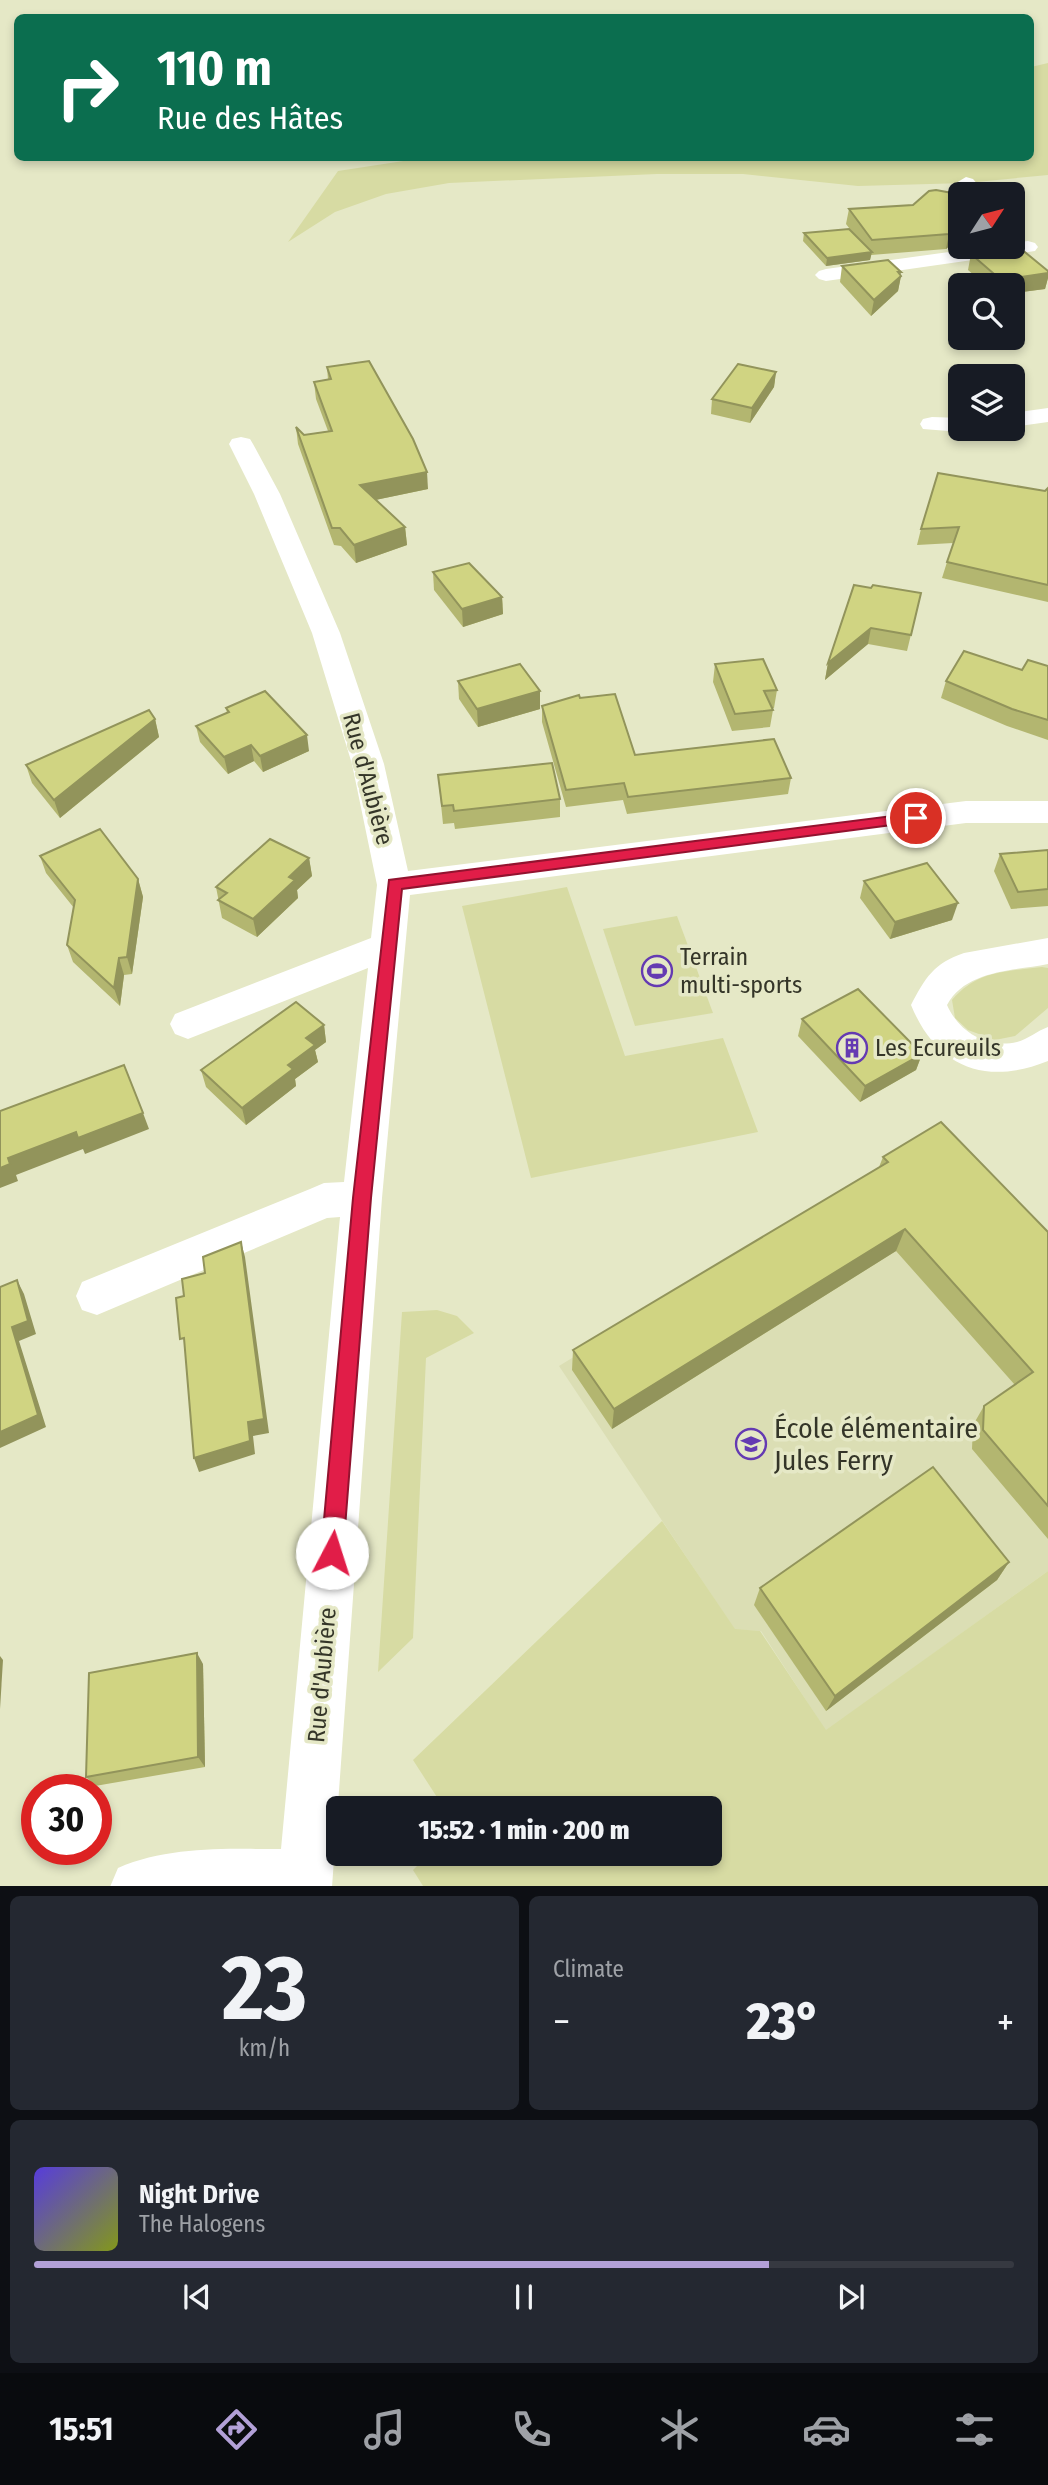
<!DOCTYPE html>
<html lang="en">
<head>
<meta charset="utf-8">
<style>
  :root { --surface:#171b24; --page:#242831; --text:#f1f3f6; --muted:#9ea1a6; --line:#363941; --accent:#b2a0d7 }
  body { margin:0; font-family:"Fira Sans Condensed",sans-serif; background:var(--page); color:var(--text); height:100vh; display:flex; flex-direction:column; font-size:26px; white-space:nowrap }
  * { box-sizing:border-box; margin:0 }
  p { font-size:23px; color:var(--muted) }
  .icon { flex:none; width:38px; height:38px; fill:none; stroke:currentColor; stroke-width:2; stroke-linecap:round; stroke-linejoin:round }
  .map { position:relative; height:1886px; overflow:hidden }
  .panel { display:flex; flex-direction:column; gap:10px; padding:10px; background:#0d0f14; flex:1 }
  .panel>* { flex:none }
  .banner { position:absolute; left:14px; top:14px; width:1020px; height:147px; border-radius:10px; box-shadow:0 4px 10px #0003; background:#0b6e4f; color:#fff; overflow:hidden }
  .needle { width:46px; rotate:54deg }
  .fabs { position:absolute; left:948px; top:182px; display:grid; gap:14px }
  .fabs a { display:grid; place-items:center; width:77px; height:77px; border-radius:10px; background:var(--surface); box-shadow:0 4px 10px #0003; font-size:35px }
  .speed { position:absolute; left:21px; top:1774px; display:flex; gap:14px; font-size:35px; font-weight:700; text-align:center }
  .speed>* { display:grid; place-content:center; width:91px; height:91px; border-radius:50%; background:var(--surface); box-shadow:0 4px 10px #0003; line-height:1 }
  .speed .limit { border:10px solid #d22; background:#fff; color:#111 }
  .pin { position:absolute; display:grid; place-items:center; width:60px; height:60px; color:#fff; margin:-30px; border:4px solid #fff; border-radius:50%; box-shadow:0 2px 7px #0007 }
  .me { position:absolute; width:77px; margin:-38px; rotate:5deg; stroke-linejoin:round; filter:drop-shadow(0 0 5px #0008) }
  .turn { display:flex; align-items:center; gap:24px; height:147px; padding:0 28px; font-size:32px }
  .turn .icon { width:91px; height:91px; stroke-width:2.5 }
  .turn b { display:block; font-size:49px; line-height:60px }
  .big { font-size:52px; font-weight:800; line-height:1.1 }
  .panel .tile { flex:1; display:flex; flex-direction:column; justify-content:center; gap:10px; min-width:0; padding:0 24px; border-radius:10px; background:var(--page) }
  .panel .dial { align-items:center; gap:0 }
  .dial b { font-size:91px; line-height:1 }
  .song { display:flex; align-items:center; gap:21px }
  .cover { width:84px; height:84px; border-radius:10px; background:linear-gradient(135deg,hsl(250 70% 55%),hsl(70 70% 35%)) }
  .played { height:7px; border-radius:4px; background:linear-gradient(90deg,var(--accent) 75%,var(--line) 75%) }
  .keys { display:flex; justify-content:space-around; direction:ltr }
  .heat { display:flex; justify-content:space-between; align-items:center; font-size:38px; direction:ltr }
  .panel .tiles { flex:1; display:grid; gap:10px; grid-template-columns:1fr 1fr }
  .tile:last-child { grid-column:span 2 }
  .trip { position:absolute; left:326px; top:1796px; width:396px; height:70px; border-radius:10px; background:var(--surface); box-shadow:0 4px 10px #0003; font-weight:800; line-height:70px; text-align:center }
  .tab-bar { display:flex; height:112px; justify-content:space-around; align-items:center; background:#090b0e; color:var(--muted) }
  .tab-bar .icon { width:49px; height:49px }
  .tab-bar .selected { color:var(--accent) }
  .tab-bar b { font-size:32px; color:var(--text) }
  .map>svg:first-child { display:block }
  .built { fill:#dbdeb4 }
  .green { fill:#d7dba3 }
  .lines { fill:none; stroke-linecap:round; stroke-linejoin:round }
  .minor { fill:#fff; fill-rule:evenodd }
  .wall { fill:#b3b670 }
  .shaded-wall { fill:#92945b }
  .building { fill:#d0d482; stroke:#92945b; stroke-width:2 }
  .route { fill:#e11d48; stroke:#92132f; stroke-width:2 }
  .labels { text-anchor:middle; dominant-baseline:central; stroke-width:7; stroke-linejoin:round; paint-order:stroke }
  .street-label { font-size:24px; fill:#343528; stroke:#e5e8c6 }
  .poi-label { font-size:24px; fill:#343528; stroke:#e5e8c6; text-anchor:start }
  .near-poi-label { font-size:28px; fill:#343528; stroke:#e5e8c6; text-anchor:start }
</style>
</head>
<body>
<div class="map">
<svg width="1048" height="1887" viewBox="0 0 1048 1887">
  <rect width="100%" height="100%" fill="#e5e8c6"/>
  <polygon class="built" points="939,1132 1048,1246 1048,1571 826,1731 761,1631 735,1630 559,1366"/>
  <g class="green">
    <polygon points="1048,63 1048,175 966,183 858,186 743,174 657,174 449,183 386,194 335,212 288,242 338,171 423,158 1031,158 1031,67"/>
    <polygon points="567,887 625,1056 723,1038 758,1132 531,1178 462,906"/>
    <polygon points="677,916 713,1013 635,1026 603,929"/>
    <path d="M1042,967L1048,968V1008L1015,1036L995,1040L968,1030L955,1018L952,1000C978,970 1005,972 1042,967Z"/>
    <polygon points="437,1310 457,1316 474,1333 426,1358 413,1638 378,1672 402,1312"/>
    <polygon points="662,1521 735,1629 760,1631 826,1730 1048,1571 1048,1886 423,1886 413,1870 430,1853 709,1853 709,1808 444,1808 413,1760"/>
  </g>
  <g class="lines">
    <g class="minor">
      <polygon points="966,177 973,179 986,194 966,194 956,183"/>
      <polygon points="1028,241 1035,243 1038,247 1035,251 826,281 819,279 815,275 819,271 826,269 985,247 1013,247 1013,243"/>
      <polygon points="1048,408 1048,422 1013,427 1013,413"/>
      <polygon points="932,417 961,418 961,429 971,429 961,432 923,429 920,424 923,419"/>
      <path d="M241,437L250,439L253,444L280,494L340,633L384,764L408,871L966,801H1048V823H966L410,895L382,1198L332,1887H110L118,1868C169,1846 227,1849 281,1849L340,1217L327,1218L97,1315L82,1310L76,1296L82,1282L310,1189L324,1183L344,1182L368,968L188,1039L175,1034L170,1024L175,1014L371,938L377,885L352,764L312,633L254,494L229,444L232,439Z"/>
      <path d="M1048,938V964C1013,971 966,970 947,1005C959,1032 987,1049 1017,1042C1028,1039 1037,1031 1048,1027V1061C986,1086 937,1068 911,1005C925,978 934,963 964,953Z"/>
    </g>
  </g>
  <g class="wall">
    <polygon points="961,200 961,236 946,249 871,255 870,260 826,266 803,241 804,233 856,237 846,224 849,209 913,205"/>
    <polygon points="971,254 1048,271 1048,278 1045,289 1013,293 1013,285 985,285 968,270"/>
    <polygon points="842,266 900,275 901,276 898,291 871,316 840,282"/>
    <polygon points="327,367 428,489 375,500 405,527 407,545 356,563 341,546 334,545 298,444 296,427 304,435 328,431 316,399 314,382 328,380"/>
    <polygon points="776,372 774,387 750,423 711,414 712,399"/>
    <polygon points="1048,488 1048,602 942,578 953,543 917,545 921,529 1045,491"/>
    <polygon points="433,572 502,597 503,614 463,627 434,590"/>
    <polygon points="871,588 921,593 907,651 868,644 825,680 828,663"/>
    <polygon points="715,664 777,690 774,708 772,708 773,710 770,727 732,731 713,682"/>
    <polygon points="1048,666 1048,740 1007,726 941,698 946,681"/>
    <polygon points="458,681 540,691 540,709 478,727 459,699"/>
    <polygon points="580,698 635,755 791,778 788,794 627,814 623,800 566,807 542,722 542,706"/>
    <polygon points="226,708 309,751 263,772 254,761 228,774 200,742 196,726 227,713"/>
    <polygon points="155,719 159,737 60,818 32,783 26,765"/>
    <polygon points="438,775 560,799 560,817 455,829 454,823 443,824"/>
    <polygon points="1048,850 1048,906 1011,909 994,871 1000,854"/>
    <polygon points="40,856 138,879 143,897 132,974 124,975 120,1006 73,962 67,945 74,908 46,873"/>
    <polygon points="309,858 312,876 297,890 298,898 257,937 222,918 216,887"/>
    <polygon points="864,881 952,920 890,939 860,898"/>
    <polygon points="802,1019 922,1054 916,1070 860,1102 798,1036"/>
    <polygon points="324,1025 326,1042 315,1050 318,1062 295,1079 296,1086 246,1125 206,1087 201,1070"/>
    <polygon points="883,1157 1048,1232 1048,1539 972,1449 973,1425 984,1406 1015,1385 896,1251 612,1429 572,1370 573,1350 879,1167"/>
    <polygon points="1009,1562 997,1580 826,1711 754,1605 760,1588"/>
    <polygon points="203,1664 205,1767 95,1786 86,1777"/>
  </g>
  <g class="shaded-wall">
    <polygon points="961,224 961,236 946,249 949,234"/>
    <polygon points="872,252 870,260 826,266 827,258"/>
    <polygon points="898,272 901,272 900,277 901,276 898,291 871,316 874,300"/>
    <polygon points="1048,273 1048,278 1045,289 1013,293 1013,285 999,285 1001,280"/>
    <polygon points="776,372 774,387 750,423 752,408"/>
    <polygon points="427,472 428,489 361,503 360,485"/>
    <polygon points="405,527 407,545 356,563 354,545"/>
    <polygon points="502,597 503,614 463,627 462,609"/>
    <polygon points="871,628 868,644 825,680 828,663"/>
    <polygon points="540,691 540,709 478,727 477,709"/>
    <polygon points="155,719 159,737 60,818 54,800"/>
    <polygon points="307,735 309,751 263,772 260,756"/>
    <polygon points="251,745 254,761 228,774 224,757"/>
    <polygon points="309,858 312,876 297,890 298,898 257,937 253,919 289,877"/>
    <polygon points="138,879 143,897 132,974 127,957"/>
    <polygon points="958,903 952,920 890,939 895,922"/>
    <polygon points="119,958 124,975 120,1006 114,988"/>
    <polygon points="324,1025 326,1042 315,1050 318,1062 295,1079 296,1086 246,1125 242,1108 288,1065 306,1038"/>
    <polygon points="922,1054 916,1070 860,1102 865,1086"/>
    <polygon points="143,1113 149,1129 85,1154 83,1149 16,1175 18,1181 0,1188 0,1168 8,1158 76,1132"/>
    <polygon points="905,1229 896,1251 612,1429 614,1409"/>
    <polygon points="241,1242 245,1257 269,1433 253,1436 255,1454 199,1472 194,1458"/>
    <polygon points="17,1280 24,1294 36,1334 19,1341 46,1427 0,1448 0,1432"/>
    <polygon points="1009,1562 997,1580 826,1711 835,1696"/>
    <polygon points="197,1653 203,1664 205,1767 198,1757"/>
    <polygon points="0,1656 3,1660 0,1709"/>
  </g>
  <g class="building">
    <polygon points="936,190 952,193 961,200 961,224 949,234 872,240 849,209 913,205 929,191"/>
    <polygon points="849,229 872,252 827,258 804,233"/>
    <polygon points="1013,244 1015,244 1048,271 1048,273 1001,280 971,254 1002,247 1013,247"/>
    <polygon points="888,260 901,272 898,272 901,276 874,300 842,266"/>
    <polygon points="369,361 413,439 427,472 360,485 405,527 354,545 340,528 332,528 296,427 304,435 332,431 314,382 331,379 327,367"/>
    <polygon points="738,364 776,372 752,408 712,399"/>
    <polygon points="938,473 1045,491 1048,488 1048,585 947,562 959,527 921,529"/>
    <polygon points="469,563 502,597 462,609 433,572"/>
    <polygon points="854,585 871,588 873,585 921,593 911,635 871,628 828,663"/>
    <polygon points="964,651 1022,670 1028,660 1048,666 1048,720 1012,709 946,681"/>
    <polygon points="763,659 777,690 764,691 773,710 735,714 715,664"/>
    <polygon points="520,664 540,691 477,709 458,681"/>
    <polygon points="265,691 307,735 260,756 251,745 224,757 196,726 229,712 226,708"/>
    <polygon points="615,694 635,755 774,739 791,778 628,797 624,783 566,790 542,706 579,695 580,698"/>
    <polygon points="149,710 155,719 54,800 26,765"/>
    <polygon points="552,763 560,799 454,811 453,805 442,806 438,775"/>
    <polygon points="100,829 138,879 127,957 119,958 114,988 67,945 75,900 40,856"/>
    <polygon points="270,839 309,858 289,877 295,880 253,919 218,900 227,893 216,887"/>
    <polygon points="1048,850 1048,889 1018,892 1000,854"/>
    <polygon points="927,863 958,903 895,922 864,881"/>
    <polygon points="858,989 922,1054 865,1086 802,1019"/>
    <polygon points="296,1002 324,1025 306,1038 315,1045 288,1065 293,1069 242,1108 201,1070"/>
    <polygon points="124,1065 143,1113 78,1138 76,1132 8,1158 10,1164 0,1168 0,1111"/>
    <polygon points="941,1122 1048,1232 1048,1506 983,1430 984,1406 1033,1372 905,1229 614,1409 573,1350 888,1162 883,1157"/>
    <polygon points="241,1242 264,1419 248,1422 250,1441 194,1458 184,1338 180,1339 176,1298 184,1296 182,1279 205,1273 203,1257"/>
    <polygon points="17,1280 28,1321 12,1327 38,1415 0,1432 0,1287"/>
    <polygon points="933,1467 1009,1562 835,1696 760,1588"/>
    <polygon points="197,1653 198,1757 86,1777 89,1673"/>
  </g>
  <polygon class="route" points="916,813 924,818 922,821 402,889 371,1198 343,1553 340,1560 332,1564 324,1560 321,1553 353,1198 389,880"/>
  <defs>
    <g id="stadium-ring" transform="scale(1.575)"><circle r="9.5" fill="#e5e8c6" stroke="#643ab2" stroke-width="1.5"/><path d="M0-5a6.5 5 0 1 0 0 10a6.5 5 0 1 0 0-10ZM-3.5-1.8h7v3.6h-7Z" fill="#643ab2"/></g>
    <g id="building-ring" transform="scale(1.575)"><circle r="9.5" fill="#e5e8c6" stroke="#643ab2" stroke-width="1.5"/><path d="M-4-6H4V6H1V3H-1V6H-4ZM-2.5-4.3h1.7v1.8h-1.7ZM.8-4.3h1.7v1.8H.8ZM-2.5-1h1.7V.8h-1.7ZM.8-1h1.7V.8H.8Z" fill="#643ab2"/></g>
    <g id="school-ring" transform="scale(1.575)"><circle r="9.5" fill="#e5e8c6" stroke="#643ab2" stroke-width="1.5"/><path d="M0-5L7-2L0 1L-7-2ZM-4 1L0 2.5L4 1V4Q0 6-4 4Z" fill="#643ab2"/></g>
  </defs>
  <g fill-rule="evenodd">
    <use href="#stadium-ring" x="657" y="971"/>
    <use href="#building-ring" x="852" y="1048"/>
    <use href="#school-ring" x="751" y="1444"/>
  </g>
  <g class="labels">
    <g class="street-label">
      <text transform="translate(368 779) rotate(75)">Rue d'Aubière</text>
      <text transform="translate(322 1675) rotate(-85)">Rue d'Aubière</text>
    </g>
    <g class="poi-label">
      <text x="680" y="957">Terrain<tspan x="680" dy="28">multi-sports</tspan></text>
      <text x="875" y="1048">Les Ecureuils</text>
    </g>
    <g class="near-poi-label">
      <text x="774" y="1428">École élémentaire<tspan x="774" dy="32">Jules Ferry</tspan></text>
    </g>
  </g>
</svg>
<div class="fabs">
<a><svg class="needle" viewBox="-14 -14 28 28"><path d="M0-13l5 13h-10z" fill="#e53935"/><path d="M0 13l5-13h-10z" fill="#9ea1a6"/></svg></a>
<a><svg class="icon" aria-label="search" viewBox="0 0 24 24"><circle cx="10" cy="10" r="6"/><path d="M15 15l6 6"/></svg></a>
<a><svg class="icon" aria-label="layers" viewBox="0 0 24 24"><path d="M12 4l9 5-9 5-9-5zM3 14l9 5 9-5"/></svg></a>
</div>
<div class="speed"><div class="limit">30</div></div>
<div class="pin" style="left:916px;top:818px;background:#d93025"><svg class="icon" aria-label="arrive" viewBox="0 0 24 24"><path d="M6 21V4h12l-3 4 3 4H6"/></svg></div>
<svg class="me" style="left:332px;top:1553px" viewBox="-20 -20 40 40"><circle r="19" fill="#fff"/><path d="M0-13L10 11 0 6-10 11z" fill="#e11d48"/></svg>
<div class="trip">15:52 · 1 min · 200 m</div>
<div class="banner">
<div class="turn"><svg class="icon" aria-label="right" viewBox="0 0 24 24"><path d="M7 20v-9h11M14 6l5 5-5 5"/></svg><div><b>110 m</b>Rue des Hâtes</div></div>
</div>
</div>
<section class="panel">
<div class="tiles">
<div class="tile dial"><b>23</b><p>km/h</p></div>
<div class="tile"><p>Climate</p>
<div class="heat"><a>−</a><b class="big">23°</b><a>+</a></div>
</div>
<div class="tile">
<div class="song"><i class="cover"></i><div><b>Night Drive</b><p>The Halogens</p></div></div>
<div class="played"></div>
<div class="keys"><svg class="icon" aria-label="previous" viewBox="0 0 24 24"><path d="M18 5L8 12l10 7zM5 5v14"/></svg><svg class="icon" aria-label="pause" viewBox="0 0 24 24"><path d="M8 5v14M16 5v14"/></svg><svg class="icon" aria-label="next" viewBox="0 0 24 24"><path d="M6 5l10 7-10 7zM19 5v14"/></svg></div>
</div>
</div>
</section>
<nav class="tab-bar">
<b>15:51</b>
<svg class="icon selected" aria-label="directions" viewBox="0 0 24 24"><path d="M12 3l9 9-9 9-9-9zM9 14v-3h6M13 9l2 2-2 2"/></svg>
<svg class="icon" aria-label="music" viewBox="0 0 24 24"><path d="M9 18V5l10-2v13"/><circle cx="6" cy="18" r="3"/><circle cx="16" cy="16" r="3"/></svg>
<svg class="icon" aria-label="phone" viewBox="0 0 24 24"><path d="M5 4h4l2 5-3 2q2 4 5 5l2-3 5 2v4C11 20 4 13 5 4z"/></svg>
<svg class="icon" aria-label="climate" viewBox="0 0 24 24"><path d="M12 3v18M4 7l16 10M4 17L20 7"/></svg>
<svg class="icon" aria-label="car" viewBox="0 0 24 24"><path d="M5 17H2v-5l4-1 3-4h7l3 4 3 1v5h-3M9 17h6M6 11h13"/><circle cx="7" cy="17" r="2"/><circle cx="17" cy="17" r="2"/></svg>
<svg class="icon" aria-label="filters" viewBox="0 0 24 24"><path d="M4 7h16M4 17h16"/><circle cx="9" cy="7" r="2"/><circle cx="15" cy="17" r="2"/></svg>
</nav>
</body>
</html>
